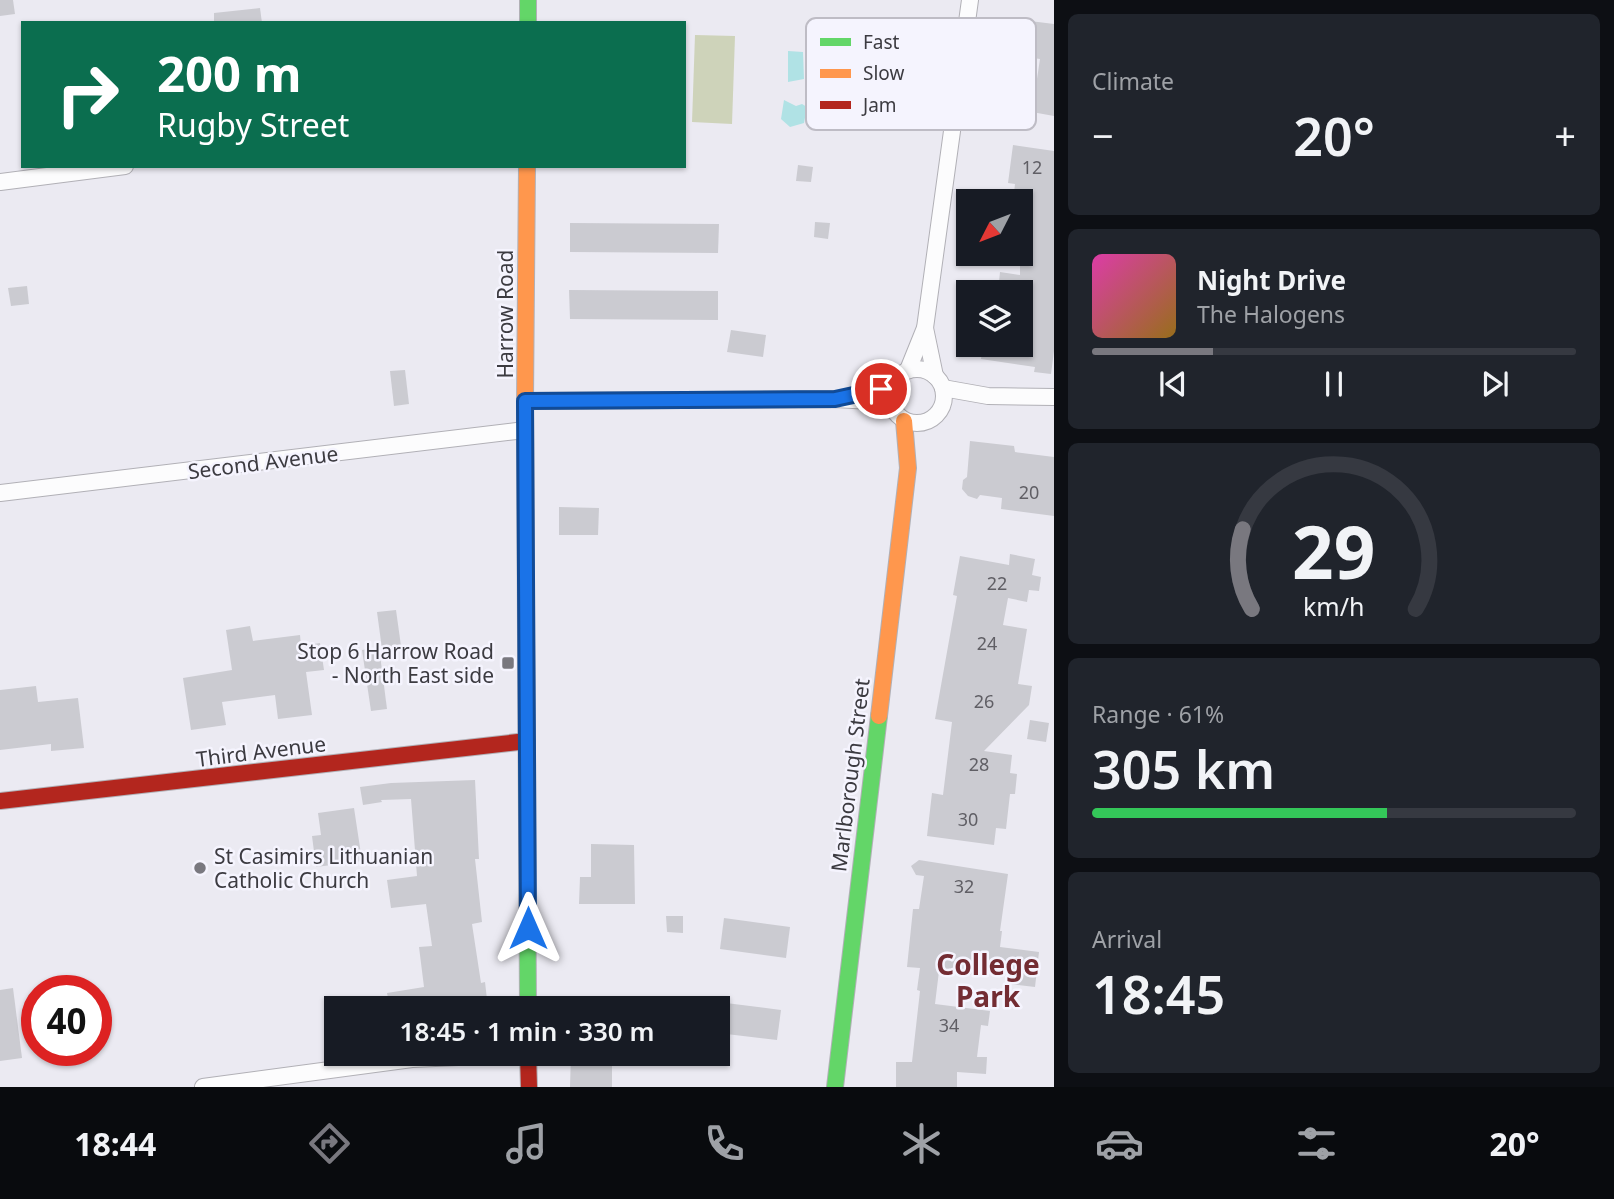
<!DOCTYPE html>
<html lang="en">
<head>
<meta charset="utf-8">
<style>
  :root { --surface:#171b24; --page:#20242c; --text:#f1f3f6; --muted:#9ea1a6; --line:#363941; --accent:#79787f }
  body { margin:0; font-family:"Noto Sans",sans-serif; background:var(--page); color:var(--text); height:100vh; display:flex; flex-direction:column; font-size:26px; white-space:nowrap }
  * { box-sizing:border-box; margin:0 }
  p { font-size:23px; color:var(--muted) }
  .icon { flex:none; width:38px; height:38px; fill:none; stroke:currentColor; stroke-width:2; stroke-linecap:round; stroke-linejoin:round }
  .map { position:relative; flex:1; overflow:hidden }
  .panel { display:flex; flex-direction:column; gap:14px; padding:14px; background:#0d0f14; width:560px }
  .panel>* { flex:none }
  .top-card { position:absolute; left:21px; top:21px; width:665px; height:147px; border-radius:0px; box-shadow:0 2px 5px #0004; background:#0b6e4f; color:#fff; overflow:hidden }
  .needle { width:46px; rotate:228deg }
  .fabs { position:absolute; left:956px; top:189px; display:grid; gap:14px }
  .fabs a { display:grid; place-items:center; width:77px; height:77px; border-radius:0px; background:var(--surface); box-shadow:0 2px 5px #0004; font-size:35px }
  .speed { position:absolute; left:21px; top:975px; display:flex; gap:14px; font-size:35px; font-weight:700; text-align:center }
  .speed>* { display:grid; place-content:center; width:91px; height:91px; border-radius:50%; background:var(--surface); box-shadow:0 2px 5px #0004; line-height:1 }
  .speed .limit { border:10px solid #d22; background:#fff; color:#111 }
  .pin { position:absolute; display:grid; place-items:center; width:60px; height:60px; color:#fff; margin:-30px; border:4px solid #fff; border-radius:50%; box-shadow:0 2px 7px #0007 }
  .me { position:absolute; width:77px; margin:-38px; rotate:0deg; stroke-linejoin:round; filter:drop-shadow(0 0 5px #0008) }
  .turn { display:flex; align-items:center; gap:24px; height:147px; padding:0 21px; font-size:32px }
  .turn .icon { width:91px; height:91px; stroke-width:2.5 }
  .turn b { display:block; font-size:49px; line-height:60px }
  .big { font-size:52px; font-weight:600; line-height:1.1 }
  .panel .tile { flex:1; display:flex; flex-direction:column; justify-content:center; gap:10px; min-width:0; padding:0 24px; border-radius:10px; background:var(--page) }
  .panel .dial { align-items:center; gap:0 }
  .dial svg { height:182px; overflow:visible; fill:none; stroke:var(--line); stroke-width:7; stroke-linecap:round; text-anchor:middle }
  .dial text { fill:var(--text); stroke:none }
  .song { display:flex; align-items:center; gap:21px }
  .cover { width:84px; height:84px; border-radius:10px; background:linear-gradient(135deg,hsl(320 70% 55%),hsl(40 70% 35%)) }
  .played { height:7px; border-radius:4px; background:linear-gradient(90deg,var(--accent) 25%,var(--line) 25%) }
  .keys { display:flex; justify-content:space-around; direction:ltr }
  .heat { display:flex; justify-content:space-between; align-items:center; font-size:38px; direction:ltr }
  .charge { height:10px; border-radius:5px; background:linear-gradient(90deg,#34c759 61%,var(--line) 0) }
  .trip { position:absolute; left:324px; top:996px; width:406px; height:70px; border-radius:0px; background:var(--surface); box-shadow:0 2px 5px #0004; font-weight:600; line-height:70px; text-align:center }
  .menu { display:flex; height:112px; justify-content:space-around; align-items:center; background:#090b0e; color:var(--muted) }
  .menu .icon { width:49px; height:49px }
  .menu .on { color:var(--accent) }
  .menu b { font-size:32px; color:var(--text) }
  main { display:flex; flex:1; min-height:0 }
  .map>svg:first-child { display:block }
  .green { fill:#ced3ba }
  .water { fill:#b0e2e5 }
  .building { fill:#cbcbd1 }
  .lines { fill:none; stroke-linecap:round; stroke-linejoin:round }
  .street-casing { stroke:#b1b0b6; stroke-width:18 }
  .fast-casing { stroke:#b1b0b6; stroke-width:18 }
  .slow-casing { stroke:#b1b0b6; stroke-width:18 }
  .jam-casing { stroke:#b1b0b6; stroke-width:18 }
  .street { stroke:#fcfcfd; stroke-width:16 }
  .fast { stroke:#63d668; stroke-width:16 }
  .slow { stroke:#ff974d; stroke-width:16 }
  .jam { stroke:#b3261e; stroke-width:16 }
  .route-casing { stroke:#114b97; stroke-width:18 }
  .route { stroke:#1a73e8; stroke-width:12 }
  .poi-dot { fill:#79787f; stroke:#f5f4fe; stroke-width:2.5 }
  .labels { text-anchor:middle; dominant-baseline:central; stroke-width:5; stroke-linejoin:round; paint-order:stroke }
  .number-label { font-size:18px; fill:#605f65 }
  .street-label { font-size:21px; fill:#3c3b41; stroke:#f5f4fe }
  .poi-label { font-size:21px; fill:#3c3b41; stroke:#f5f4fe; text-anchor:end }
  .district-label { font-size:28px; font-weight:bold; fill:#732c33; stroke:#f5f4fe }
  .key { fill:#f5f4fe; stroke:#bebcc5; stroke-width:2 }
  .key-label { font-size:19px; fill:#3c3b41 }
</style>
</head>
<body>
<main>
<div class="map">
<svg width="1054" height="1087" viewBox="0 0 1054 1087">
  <rect width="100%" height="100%" fill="#ebeaf2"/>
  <polygon class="green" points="695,35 735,36 732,124 692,122"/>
  <g class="water">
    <polygon points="788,51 803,52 804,79 788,82"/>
    <polygon points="784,100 796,106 802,104 807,107 804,123 790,127 781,119"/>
  </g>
  <g class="building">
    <polygon points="0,0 13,0 15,14 0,16"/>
    <polygon points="260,8 262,23 214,23 214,13"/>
    <polygon points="1030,21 1054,24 1054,116 1032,112 1040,59 1026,57"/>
    <polygon points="1013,145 1054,151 1054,351 1051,374 1034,372 1035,367 981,359 983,345 1020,345 1020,292 998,292 1000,272 1020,275 1020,201 1013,201 1015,184 1008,183"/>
    <polygon points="798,165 813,167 811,182 796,181"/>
    <polygon points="815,222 830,223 828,239 814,237"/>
    <polygon points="570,223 719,224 718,253 570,252"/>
    <polygon points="27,286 29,304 11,306 8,288"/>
    <polygon points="569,290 718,291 718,320 570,319"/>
    <polygon points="731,330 766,335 763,357 727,352"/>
    <polygon points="405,370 409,404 394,406 390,371"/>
    <polygon points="970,441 1014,446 1015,452 1054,457 1054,516 1001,509 1002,498 980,495 977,499 968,496 962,489 963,480 967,477"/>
    <polygon points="559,507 599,508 598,535 559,535"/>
    <polygon points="1010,554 1035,559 1032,575 1041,577 1039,591 1029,590 1027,602 1008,598 1003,625 1027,629 1018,684 1032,686 1029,705 984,751 1012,755 1010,773 1017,774 1015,794 1010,794 1006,829 996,828 994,845 927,836 932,793 943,795 952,722 935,719 957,596 953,595 960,556 1009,565"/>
    <polygon points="396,610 401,646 382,649 377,612"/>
    <polygon points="250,626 253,641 300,635 301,646 320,643 324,670 306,672 312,715 278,719 275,695 222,702 226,725 191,730 183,678 232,670 226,630"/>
    <polygon points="379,647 387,709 371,711 362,650"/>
    <polygon points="36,686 38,702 78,698 84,748 51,751 51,744 0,750 0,690"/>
    <polygon points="1030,720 1049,723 1046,742 1027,739"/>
    <polygon points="475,780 479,859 475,859 482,922 472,924 481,983 485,982 488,1008 390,1008 387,993 424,987 419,947 432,946 426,904 391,908 387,880 417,876 411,799 381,800 382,802 363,805 360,787 391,783"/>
    <polygon points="354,808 362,861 316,867 312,836 321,835 318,813"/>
    <polygon points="591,844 634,845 635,904 579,904 580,877 591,877"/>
    <polygon points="919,860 1008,874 1000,931 1002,931 1000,947 1039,952 1035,987 1009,984 1012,967 976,963 975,975 939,971 935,1004 990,1011 988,1026 981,1025 977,1057 987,1057 986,1074 957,1072 957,1087 896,1087 896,1062 912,1062 920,991 917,990 920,968 907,967 913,909 919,909 924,876 916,875 911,866"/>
    <polygon points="666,916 683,916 683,933 667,932"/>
    <polygon points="724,918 790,927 786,958 720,949"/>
    <polygon points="13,988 22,1058 0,1061 0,990"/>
    <polygon points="718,1002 781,1010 777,1040 718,1033"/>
    <polygon points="571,1054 612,1054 612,1087 570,1087"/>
  </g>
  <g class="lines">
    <g class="street-casing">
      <g id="street">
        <polyline points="0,182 125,166"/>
        <polyline points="925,328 935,376"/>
        <circle cx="917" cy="396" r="27"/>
        <polyline points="908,370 925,328 970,0"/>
        <polyline points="943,388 988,396 1054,397"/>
        <polyline points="525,401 835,399 889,402"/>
        <polyline points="0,493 525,430"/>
        <polyline points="203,1087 412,1059 528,1054"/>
      </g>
    </g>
    <g class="fast-casing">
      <g id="fast">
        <polyline points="528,0 528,23"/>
        <polyline points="526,637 528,1008"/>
        <polyline points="835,1087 879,716"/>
      </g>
    </g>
    <g class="slow-casing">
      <g id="slow">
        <polyline points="526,637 525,401 527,166"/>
        <polyline points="879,716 908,468 904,421"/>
      </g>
    </g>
    <g class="jam-casing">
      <g id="jam">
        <polyline points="0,801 527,741"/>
        <polyline points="528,1054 529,1087"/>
      </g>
    </g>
    <use href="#street" class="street"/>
    <use href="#fast" class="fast"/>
    <use href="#slow" class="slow"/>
    <use href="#jam" class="jam"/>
  </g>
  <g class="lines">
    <g class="route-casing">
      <polyline id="route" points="528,928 525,401 835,399 881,389"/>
    </g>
    <use href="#route" class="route"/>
  </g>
  <g class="poi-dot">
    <rect x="501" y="656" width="14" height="14" rx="3.5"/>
    <circle cx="200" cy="868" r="7"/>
  </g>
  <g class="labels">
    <g class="number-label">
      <text x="1032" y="167">12</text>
      <text x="1029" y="492">20</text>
      <text x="997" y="583">22</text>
      <text x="987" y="643">24</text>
      <text x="984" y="701">26</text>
      <text x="979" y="764">28</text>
      <text x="968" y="819">30</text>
      <text x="964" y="886">32</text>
      <text x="949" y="1025">34</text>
    </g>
    <g class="street-label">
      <text transform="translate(505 314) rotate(-90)">Harrow Road</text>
      <text transform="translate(263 462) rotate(-7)">Second Avenue</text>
      <text transform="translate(261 751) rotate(-7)">Third Avenue</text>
      <text transform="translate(850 775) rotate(-83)">Marlborough Street</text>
    </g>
    <g class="poi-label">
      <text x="494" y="651">Stop 6 Harrow Road<tspan x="494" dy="24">- North East side</tspan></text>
      <text x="214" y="856" text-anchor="start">St Casimirs Lithuanian<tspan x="214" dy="24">Catholic Church</tspan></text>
    </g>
    <g class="district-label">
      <text x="988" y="964">College<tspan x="988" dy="32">Park</tspan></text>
    </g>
  </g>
  <rect x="806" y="18" width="230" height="112" rx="10" class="key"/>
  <rect x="820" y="38" width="31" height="8" fill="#63d668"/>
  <rect x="820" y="69" width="31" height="9" fill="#ff974d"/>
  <rect x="820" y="101" width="31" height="8" fill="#b3261e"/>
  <g class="key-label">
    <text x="863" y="49">Fast</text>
    <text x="863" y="80">Slow</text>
    <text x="863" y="112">Jam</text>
  </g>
</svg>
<div class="fabs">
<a><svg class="needle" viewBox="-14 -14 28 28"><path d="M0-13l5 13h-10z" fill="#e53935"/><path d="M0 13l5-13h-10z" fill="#9ea1a6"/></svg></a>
<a><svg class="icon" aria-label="layers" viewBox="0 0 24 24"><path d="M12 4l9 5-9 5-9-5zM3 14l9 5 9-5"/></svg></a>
</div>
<div class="speed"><div class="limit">40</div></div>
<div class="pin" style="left:881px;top:389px;background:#d93025"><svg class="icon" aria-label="arrive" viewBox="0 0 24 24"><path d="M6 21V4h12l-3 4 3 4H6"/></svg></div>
<svg class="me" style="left:528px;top:928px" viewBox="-20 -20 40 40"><path d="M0-17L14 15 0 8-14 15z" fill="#1a73e8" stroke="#fff" stroke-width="4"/></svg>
<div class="trip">18:45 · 1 min · 330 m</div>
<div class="top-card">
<div class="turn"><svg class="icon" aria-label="right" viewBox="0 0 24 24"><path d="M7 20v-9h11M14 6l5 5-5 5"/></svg><div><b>200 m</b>Rugby Street</div></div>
</div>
</div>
<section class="panel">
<div class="tile"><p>Climate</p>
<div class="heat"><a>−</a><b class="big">20°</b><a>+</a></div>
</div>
<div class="tile">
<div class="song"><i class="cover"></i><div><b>Night Drive</b><p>The Halogens</p></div></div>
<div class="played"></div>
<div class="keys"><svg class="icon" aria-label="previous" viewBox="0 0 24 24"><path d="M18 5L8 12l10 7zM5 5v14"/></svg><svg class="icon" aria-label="pause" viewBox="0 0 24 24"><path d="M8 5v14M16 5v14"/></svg><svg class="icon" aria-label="next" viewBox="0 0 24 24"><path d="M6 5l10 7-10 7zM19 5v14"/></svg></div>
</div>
<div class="tile dial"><svg viewBox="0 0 100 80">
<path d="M14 69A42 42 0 1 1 86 69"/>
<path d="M14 69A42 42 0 0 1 10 34" stroke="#79787f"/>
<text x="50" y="56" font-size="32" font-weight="700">29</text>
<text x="50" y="72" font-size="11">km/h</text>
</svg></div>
<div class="tile"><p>Range · 61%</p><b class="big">305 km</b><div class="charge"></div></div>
<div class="tile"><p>Arrival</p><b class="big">18:45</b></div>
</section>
</main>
<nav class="menu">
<b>18:44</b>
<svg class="icon on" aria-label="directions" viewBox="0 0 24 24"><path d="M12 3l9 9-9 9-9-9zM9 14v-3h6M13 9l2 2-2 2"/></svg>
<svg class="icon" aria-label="music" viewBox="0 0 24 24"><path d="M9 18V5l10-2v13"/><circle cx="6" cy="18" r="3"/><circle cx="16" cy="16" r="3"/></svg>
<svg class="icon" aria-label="phone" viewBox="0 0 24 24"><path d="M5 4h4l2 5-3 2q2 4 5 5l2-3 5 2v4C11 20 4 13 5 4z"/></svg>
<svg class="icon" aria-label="climate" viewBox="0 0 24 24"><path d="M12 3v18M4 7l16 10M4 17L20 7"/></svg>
<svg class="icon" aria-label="car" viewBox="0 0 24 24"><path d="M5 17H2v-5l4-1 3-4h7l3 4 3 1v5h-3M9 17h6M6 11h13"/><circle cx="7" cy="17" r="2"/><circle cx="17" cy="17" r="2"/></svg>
<svg class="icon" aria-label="filters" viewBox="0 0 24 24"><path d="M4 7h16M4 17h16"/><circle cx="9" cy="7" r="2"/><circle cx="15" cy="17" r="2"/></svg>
<b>20°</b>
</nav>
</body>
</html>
